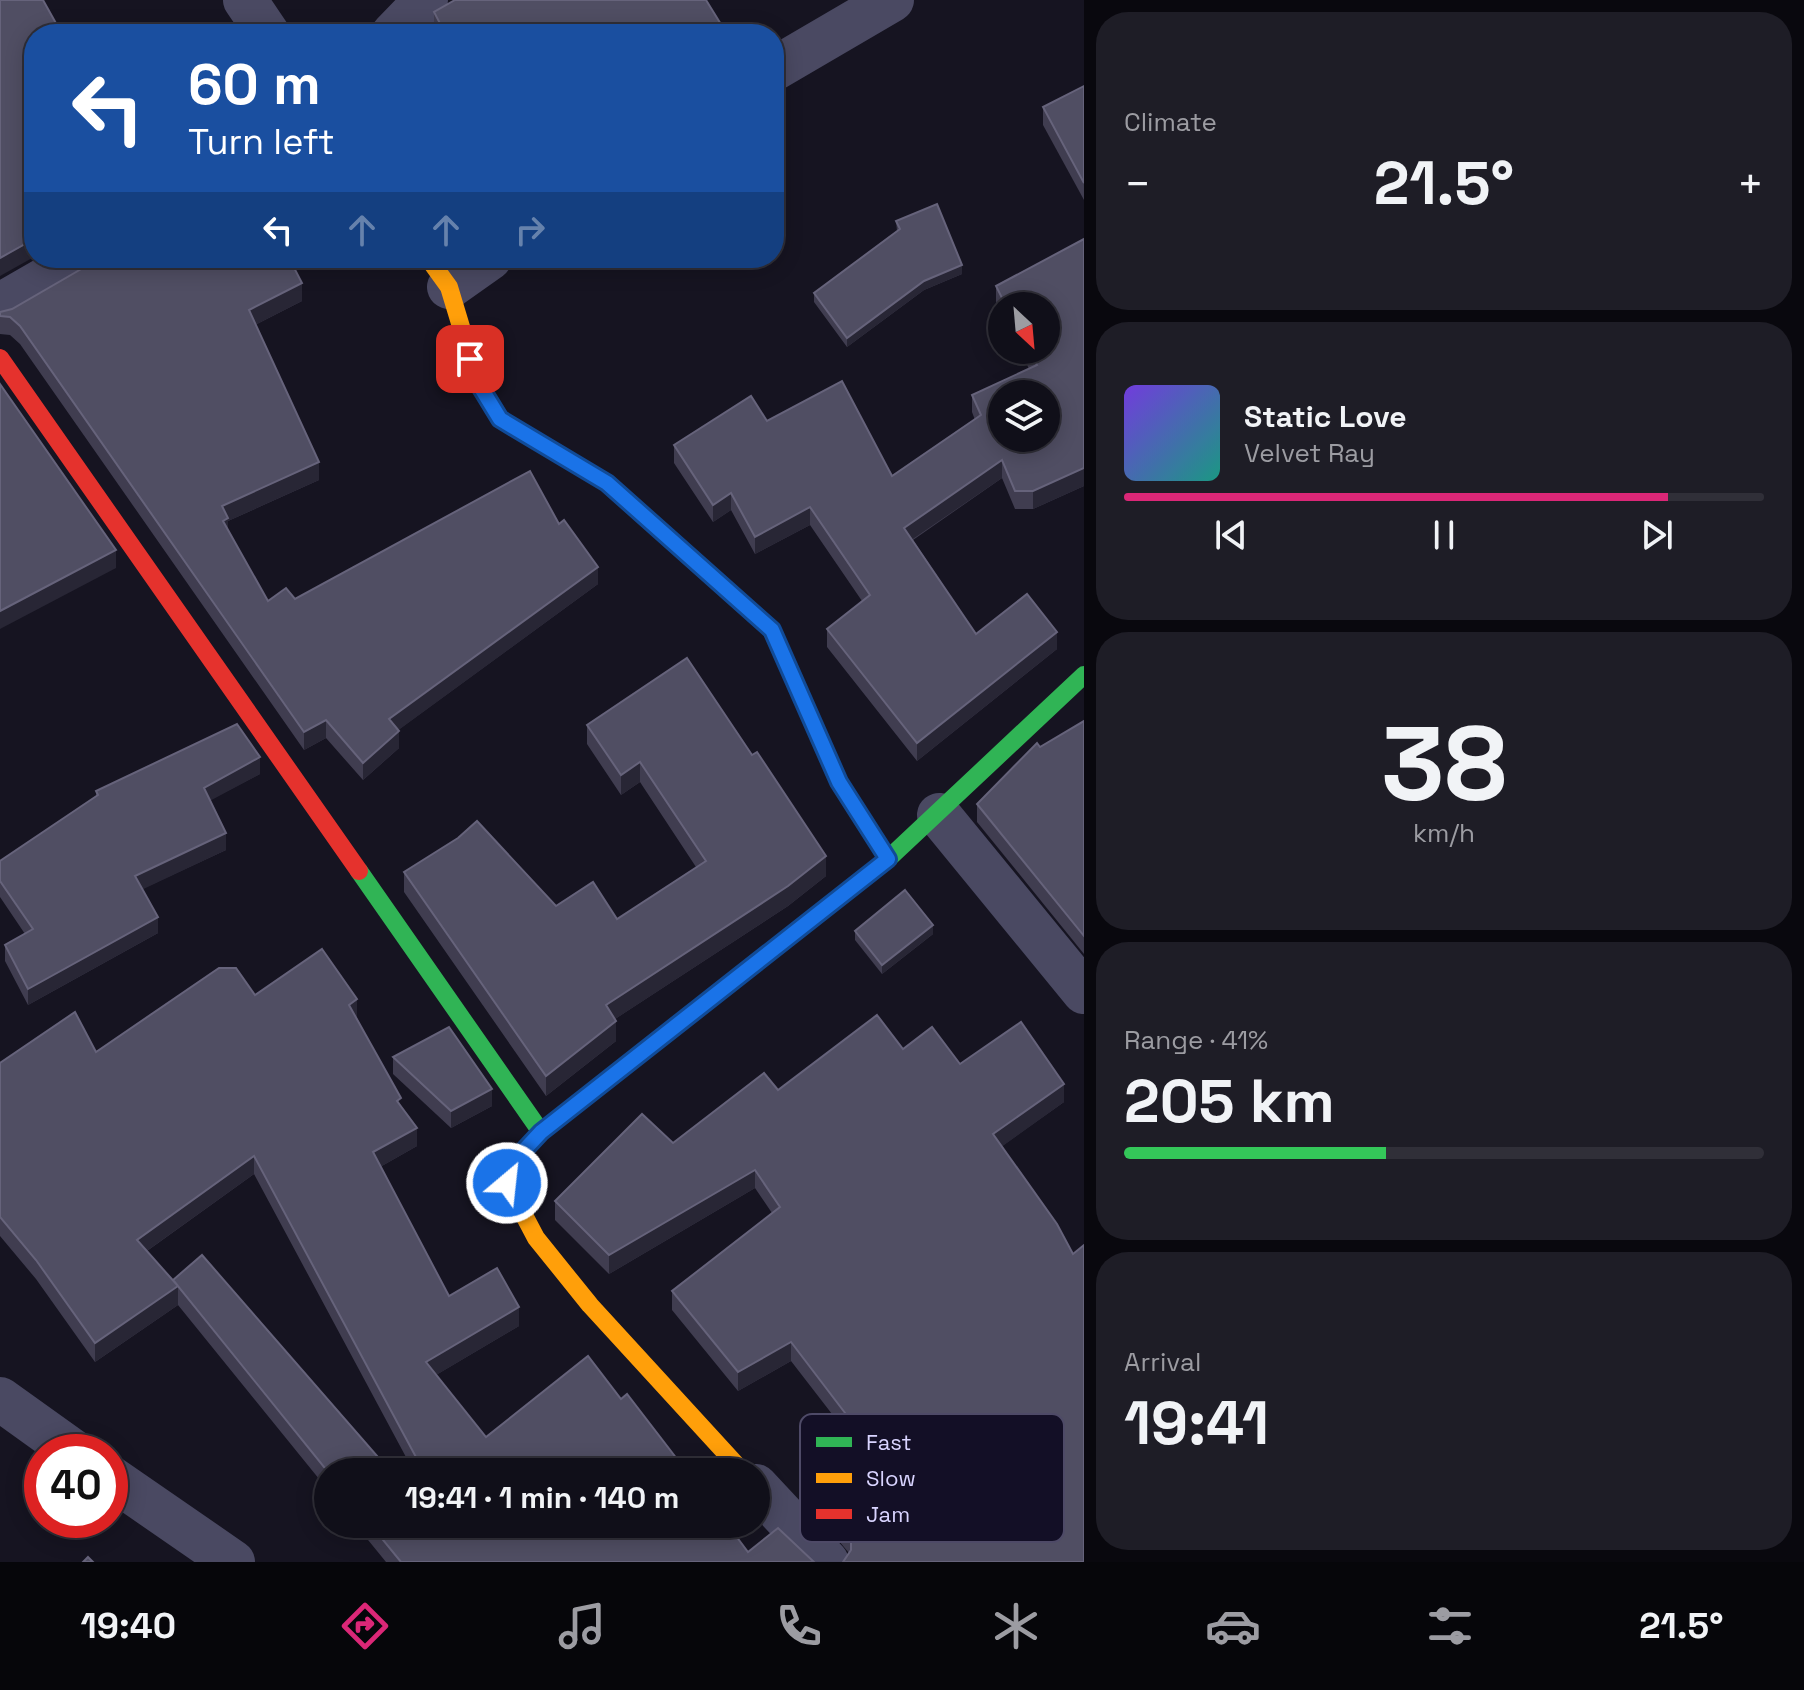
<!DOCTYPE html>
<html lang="en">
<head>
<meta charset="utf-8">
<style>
  :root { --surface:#100f19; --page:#1e1d26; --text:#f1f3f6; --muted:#9c9ca2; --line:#302f38; --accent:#db2777 }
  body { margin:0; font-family:"Space Grotesk",sans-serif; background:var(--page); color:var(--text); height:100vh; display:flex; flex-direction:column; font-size:30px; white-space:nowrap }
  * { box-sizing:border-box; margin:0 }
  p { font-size:26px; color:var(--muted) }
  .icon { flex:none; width:44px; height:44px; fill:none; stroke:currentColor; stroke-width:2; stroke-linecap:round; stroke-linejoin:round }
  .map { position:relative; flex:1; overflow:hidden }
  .details { display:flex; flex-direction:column; gap:12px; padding:12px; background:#09080e; width:720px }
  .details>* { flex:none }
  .guide { position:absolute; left:24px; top:24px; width:760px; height:244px; border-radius:32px; box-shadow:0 4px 20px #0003,0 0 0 2px var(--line); background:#1a4fa0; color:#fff; overflow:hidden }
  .needle { width:52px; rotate:154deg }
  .tools { position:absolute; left:988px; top:292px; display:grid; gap:16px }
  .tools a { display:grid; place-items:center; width:72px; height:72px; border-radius:50%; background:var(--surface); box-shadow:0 4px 20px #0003,0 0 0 2px var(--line); font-size:40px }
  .speed { position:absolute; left:24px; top:1434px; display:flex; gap:16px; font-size:40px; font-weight:700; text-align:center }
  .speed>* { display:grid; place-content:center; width:104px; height:104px; border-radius:50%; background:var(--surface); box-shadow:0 4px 20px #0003,0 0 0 2px var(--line); line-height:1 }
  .speed .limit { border:12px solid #d22; background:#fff; color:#111 }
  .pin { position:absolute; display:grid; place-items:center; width:68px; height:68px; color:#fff; margin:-34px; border-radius:16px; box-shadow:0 4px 12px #0006 }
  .me { position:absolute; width:88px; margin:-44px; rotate:28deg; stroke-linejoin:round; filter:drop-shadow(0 0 6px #0008) }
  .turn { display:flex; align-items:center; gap:28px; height:168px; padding:0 32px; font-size:36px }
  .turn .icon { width:104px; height:104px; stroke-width:2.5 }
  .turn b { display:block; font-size:56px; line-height:68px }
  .lanes { display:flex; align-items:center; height:76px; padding:0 32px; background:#0003; justify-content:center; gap:40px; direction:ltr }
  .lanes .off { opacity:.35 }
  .big { font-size:60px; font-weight:800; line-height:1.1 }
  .details .card { flex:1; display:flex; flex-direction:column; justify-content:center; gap:12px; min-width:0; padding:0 28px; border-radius:32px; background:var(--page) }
  .details .dial { align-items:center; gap:0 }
  .dial b { font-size:104px; line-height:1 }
  .song { display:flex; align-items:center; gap:24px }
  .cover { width:96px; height:96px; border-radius:12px; background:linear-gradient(135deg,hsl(260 70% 55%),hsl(170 70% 35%)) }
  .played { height:8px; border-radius:4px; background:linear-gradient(90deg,var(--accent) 85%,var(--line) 85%) }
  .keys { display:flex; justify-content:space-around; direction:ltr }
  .heat { display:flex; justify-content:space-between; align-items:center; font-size:44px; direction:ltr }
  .charge { height:12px; border-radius:6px; background:linear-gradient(90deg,#34c759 41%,var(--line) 0) }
  .trip { position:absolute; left:314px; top:1458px; width:456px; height:80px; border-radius:40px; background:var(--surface); box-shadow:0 4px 20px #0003,0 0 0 2px var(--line); font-weight:800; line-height:80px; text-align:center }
  .tabs { display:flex; height:128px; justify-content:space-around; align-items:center; background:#06060a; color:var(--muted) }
  .tabs .icon { width:56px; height:56px }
  .tabs .selected { color:var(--accent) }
  .tabs b { font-size:36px; color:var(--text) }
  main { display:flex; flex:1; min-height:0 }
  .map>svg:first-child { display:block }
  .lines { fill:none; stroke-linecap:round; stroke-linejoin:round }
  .street { stroke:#4a4962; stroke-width:44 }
  .fast { stroke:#30b455; stroke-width:18 }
  .slow { stroke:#ff9f0a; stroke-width:18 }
  .jam { stroke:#e5322d; stroke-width:18 }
  .wall { fill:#403d50 }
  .shaded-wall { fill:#282635 }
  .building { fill:#504e63; stroke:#66637b; stroke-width:2; fill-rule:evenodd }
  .route-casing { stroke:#114b97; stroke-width:20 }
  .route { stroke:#1a73e8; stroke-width:14 }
  .key { fill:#130f26; stroke:#4e4a67; stroke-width:2 }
  .key-label { font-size:22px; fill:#d9d4ff }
</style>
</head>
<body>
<main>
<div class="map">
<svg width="1084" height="1562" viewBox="0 0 1084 1562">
  <rect width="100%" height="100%" fill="#161421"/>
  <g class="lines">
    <g class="street">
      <polyline points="245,0 268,34"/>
      <polyline points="393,34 426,0"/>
      <polyline points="774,69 892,0"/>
      <polyline points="449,287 490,258"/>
      <polyline points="0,305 82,258"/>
      <polyline points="939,815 1084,992"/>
      <polyline points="0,1399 74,1452"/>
      <polyline points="110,1477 233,1562"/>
      <polyline points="756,1486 827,1562"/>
    </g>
    <g class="fast">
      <polyline points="359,871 541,1132"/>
      <polyline points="747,970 888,859 1084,675"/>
    </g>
    <g class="slow">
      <polyline points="428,258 449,287 478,383 500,419 607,483 772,630 839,782 888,859"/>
      <polyline points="743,1472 590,1305 536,1238 507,1183 514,1161 541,1132 747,970"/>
    </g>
    <polyline class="jam" points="0,358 359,871"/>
  </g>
  <g class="wall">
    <polygon points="434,12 727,34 436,34 434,30"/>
    <polygon points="1084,86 1084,200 1043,125 1043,107"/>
    <polygon points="896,221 962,274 924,290 847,347 814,302 814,293 897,231"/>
    <polygon points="1084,239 1084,486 1033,509 1015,509 1002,478 913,540 976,634 1057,649 917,761 827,647 827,629 862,601 810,525 755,554 731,510 713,522 674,463 674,445 767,421 892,476 975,420 972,412 972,395 1029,369 1020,350 1046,350 1046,306 1002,306 1002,315 996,304 996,286"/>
    <polygon points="302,301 255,325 319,480 228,521 228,530 268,601 295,599 559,524 598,584 398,730 399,748 363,780 326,738 304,750 20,344 10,335 0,334 0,312"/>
    <polygon points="1084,721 1084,954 977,822 977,804 1040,747"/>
    <polygon points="587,725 826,876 788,906 615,1019 616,1041 546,1096 404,892 404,872 617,919 696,867 640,782 621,795 587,744"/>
    <polygon points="260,774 210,800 226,850 142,889 158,933 28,1005 5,961 5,945 25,934 0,897 0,861 96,796 96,791"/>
    <polygon points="855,931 933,934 882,974 855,940"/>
    <polygon points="255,995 357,1018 401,1106 417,1146 380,1167 449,1296 519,1326 436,1375 486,1437 621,1399 687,1472 414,1472 254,1174 147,1251 173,1280 328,1472 328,1490 178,1305 95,1362 36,1279 0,1236 0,1063 96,1052"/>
    <polygon points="903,1049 960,1064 1064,1102 1002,1146 1073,1254 845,1561 849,1553 817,1515 817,1496 866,1458 791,1361 738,1391 672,1310 672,1291 772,1213 755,1188 609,1274 555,1220 555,1201 778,1090"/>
    <polygon points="393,1057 492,1106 451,1128 393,1074"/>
    <polygon points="355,1524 727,1524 748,1552 814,1562 386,1562"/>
  </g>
  <g class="shaded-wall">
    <polygon points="34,239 34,257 0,276 0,258"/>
    <polygon points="962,265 962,274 924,290 847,347 847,338 924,281"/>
    <polygon points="302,283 302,301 249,328 249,310"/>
    <polygon points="1002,460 1002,478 904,545 904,528"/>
    <polygon points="319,462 319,480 228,521 228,536 223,538 222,506"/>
    <polygon points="1084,468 1084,486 1033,509 1033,491"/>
    <polygon points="731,493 731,510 713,522 713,505"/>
    <polygon points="810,507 810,525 755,554 755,537"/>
    <polygon points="116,550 116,568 0,629 0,611"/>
    <polygon points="598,567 598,584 389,737 389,719"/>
    <polygon points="1057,632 1057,649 917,761 917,743"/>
    <polygon points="326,720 326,738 304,750 304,732"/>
    <polygon points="399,731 399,748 363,780 363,763"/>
    <polygon points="260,757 260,774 204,804 204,788"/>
    <polygon points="640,762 640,782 621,795 621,775"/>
    <polygon points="226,833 226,850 135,893 135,876"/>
    <polygon points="826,856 826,876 788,906 606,1025 606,1005"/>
    <polygon points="158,917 158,933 28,1005 28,989"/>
    <polygon points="933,925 933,934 882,974 882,965"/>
    <polygon points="357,999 357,1018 349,1024 349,1005"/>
    <polygon points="616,1021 616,1041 546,1096 546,1076"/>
    <polygon points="1064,1084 1064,1102 993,1153 993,1134"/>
    <polygon points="492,1089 492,1106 451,1128 451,1111"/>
    <polygon points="417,1128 417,1146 373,1171 373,1152"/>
    <polygon points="254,1156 254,1174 137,1258 137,1240"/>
    <polygon points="755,1170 755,1188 609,1274 609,1255"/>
    <polygon points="178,1286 178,1305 95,1362 95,1343"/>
    <polygon points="519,1307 519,1326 426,1381 426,1362"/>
    <polygon points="791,1342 791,1361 738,1391 738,1372"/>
  </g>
  <g class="building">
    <polygon points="0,0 43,0 62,34 34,34 34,239 0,258"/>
    <polygon points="455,0 706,0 727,34 444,34 445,33 434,12"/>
    <polygon points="1084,86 1084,183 1043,107"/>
    <polygon points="937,204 962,265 924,281 847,338 814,293 900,229 896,221"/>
    <path d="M1084,239V468L1033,491H1015L1002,460L904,528L976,634L1027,594L1057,632L917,743L827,629L870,595L810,507L755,537L731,493L713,505L674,445L751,396L767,421L842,381L892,476L981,415L972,395L1037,365L1029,350H1046V306H1006L996,286ZM1002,394H1046V438H1002Z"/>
    <polygon points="98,258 289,258 302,283 249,310 319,462 222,506 228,518 223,521 268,601 286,588 295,599 530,471 559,524 564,520 598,567 389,719 399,731 363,763 326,720 304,732 20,326 10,317 0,316 0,312 12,309 95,261"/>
    <polygon points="0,384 116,550 0,611"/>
    <polygon points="687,658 752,755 757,752 826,856 788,886 606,1005 616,1021 546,1076 404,872 458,838 477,821 556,906 593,882 617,919 706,861 640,762 621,775 587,725"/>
    <polygon points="1084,721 1084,936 977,804 1037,743 1040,747"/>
    <polygon points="237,724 260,757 204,788 226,833 135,876 158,917 28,989 5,945 33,929 0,881 0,861 98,795 96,791"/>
    <polygon points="905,890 933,925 882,965 855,931"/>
    <polygon points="322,949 357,999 349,1005 401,1098 397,1101 417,1128 373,1152 449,1296 497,1268 519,1307 426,1362 486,1437 588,1356 621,1399 627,1394 687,1472 424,1472 254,1156 137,1240 178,1286 173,1280 202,1255 391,1472 328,1472 178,1286 95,1343 36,1260 0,1217 0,1063 75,1012 96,1052 219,968 236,968 255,995"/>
    <polygon points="877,1015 903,1049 932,1027 960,1064 1021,1022 1064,1084 993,1134 1057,1224 1073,1254 1084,1245 1084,1562 843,1562 851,1550 851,1537 817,1496 874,1451 791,1342 738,1372 672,1291 780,1207 755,1170 609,1255 555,1201 642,1114 673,1143 764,1073 778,1090"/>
    <polygon points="449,1027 492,1089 451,1111 393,1057"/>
    <polygon points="370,1524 727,1524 748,1552 778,1528 814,1562 401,1562"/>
    <polygon points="88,1557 93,1562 83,1562"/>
  </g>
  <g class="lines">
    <g class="route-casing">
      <polyline id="route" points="470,359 478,383 500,419 607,483 772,630 839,782 888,859 541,1132 514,1161 507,1183"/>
    </g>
    <use href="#route" class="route"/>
  </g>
  <rect x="800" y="1414" width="264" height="128" rx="12" class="key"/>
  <rect x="816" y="1437" width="36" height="10" fill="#30b455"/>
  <rect x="816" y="1473" width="36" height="10" fill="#ff9f0a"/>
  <rect x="816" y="1509" width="36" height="10" fill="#e5322d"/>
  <g class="key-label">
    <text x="866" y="1450">Fast</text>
    <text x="866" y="1486">Slow</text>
    <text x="866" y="1522">Jam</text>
  </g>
</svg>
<div class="tools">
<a><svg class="needle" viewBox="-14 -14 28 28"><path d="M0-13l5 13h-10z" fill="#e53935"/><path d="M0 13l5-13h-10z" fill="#9c9ca2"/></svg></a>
<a><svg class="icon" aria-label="layers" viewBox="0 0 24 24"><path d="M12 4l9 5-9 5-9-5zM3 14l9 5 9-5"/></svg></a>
</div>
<div class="speed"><div class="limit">40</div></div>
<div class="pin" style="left:470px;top:359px;background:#d93025"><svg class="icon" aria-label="arrive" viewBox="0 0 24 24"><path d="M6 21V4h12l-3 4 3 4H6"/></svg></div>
<svg class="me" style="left:507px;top:1183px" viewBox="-20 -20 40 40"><circle r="17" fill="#1a73e8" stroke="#fff" stroke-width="3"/><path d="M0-11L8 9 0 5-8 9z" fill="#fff"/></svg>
<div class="trip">19:41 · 1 min · 140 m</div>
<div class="guide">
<div class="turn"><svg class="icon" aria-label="left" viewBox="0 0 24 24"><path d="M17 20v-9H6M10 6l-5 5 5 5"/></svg><div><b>60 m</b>Turn left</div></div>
<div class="lanes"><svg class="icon" aria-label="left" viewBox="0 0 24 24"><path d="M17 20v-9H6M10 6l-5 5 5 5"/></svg><svg class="icon off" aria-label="ahead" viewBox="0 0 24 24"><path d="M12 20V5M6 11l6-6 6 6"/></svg><svg class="icon off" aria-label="ahead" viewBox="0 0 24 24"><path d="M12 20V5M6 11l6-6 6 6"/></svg><svg class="icon off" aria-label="right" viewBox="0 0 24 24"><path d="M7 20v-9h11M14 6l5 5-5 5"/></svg></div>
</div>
</div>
<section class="details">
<div class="card"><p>Climate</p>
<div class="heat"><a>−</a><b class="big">21.5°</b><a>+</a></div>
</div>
<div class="card">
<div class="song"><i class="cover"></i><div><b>Static Love</b><p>Velvet Ray</p></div></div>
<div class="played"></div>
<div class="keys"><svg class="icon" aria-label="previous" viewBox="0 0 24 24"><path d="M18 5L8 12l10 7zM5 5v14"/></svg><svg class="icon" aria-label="pause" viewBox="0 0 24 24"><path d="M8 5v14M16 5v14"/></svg><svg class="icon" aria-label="next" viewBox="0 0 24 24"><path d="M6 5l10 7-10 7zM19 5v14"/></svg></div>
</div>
<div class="card dial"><b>38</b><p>km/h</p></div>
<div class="card"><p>Range · 41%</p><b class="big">205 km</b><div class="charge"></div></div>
<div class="card"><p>Arrival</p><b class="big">19:41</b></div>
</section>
</main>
<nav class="tabs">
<b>19:40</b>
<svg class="icon selected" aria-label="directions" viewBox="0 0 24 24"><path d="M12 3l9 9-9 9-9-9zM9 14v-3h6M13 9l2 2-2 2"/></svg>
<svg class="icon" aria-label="music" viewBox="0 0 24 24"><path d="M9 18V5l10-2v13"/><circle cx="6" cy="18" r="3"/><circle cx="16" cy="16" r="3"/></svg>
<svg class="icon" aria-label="phone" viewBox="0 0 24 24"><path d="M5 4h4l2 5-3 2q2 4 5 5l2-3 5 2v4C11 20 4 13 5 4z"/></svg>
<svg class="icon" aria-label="climate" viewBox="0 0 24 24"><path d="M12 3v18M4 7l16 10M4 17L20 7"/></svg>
<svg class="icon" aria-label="car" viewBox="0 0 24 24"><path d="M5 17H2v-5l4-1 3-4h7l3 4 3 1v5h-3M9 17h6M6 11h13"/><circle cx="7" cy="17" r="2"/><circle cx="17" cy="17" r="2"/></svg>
<svg class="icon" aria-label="filters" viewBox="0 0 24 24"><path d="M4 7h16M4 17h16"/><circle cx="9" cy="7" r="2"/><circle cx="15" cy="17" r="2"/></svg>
<b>21.5°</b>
</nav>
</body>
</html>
